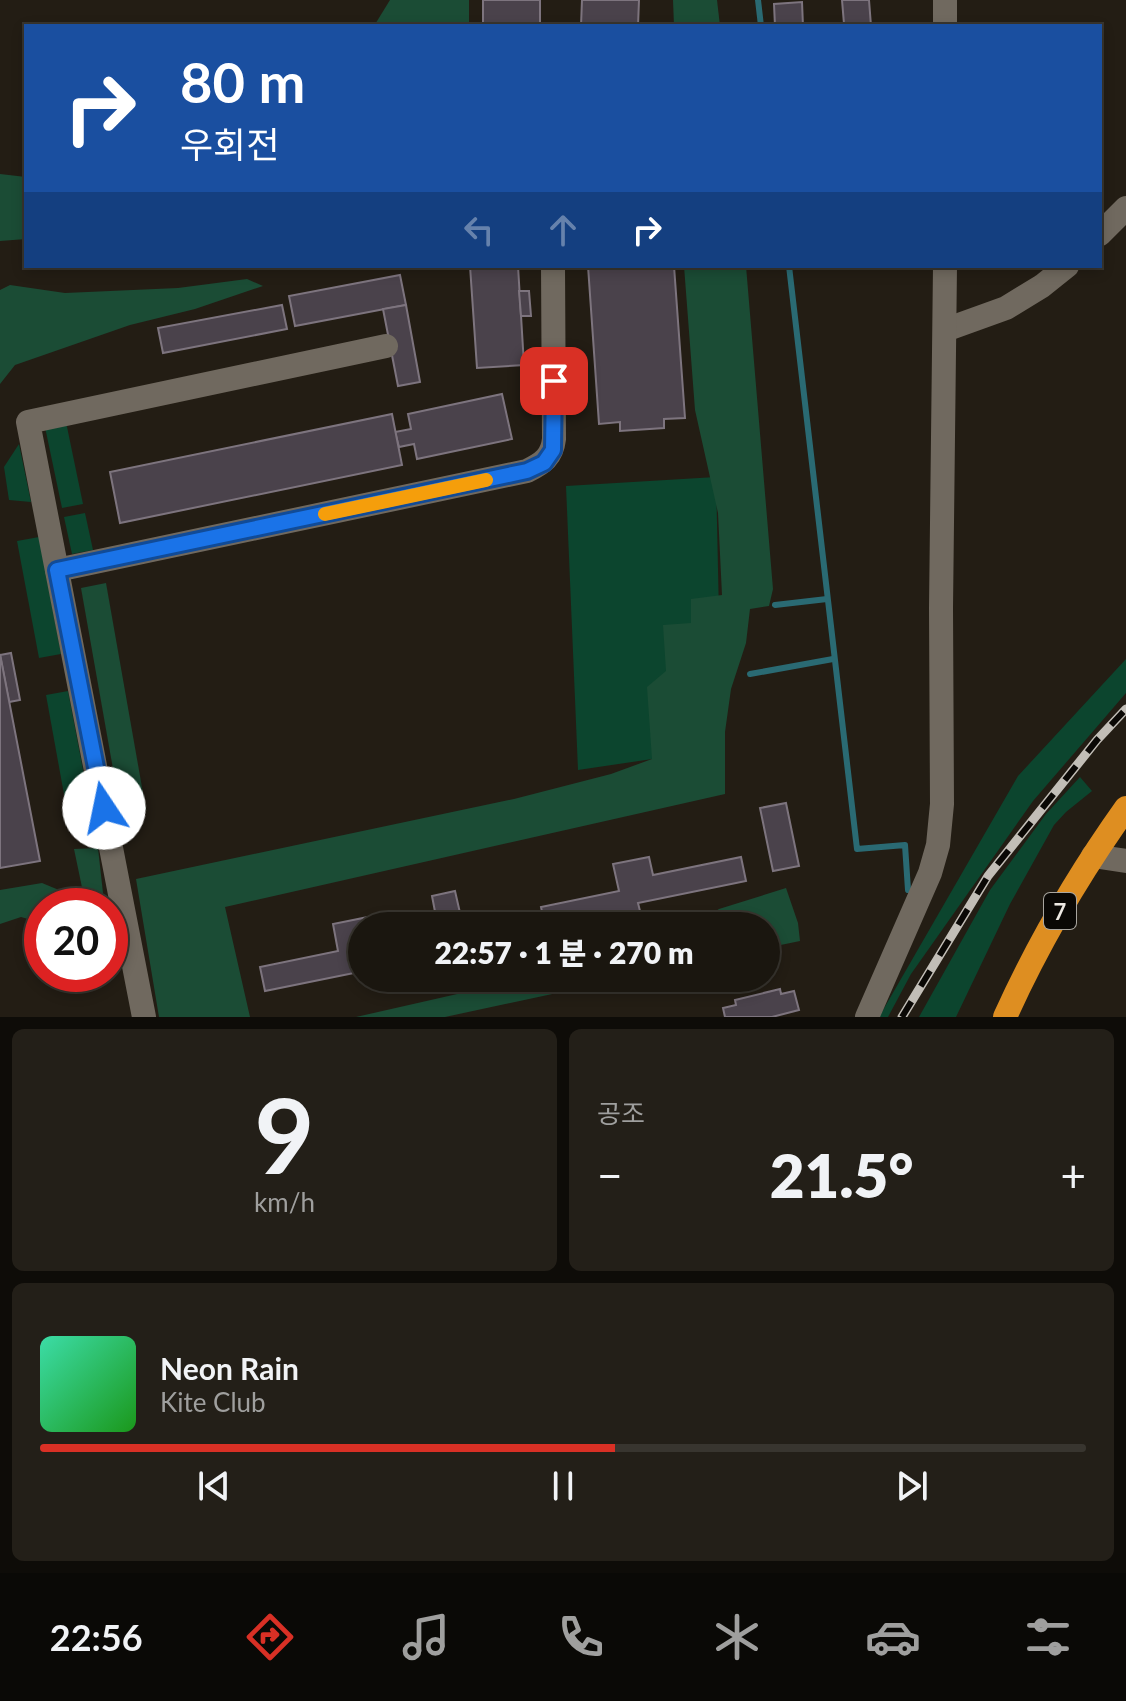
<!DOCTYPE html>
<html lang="ko">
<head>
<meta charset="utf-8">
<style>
  :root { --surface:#1a160f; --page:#231f18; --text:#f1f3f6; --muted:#9f9f9e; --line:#38352f; --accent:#d93025 }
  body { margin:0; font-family:Lato,"Noto Sans KR",sans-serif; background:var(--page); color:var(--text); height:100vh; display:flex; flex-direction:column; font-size:30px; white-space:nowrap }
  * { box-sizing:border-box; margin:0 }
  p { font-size:26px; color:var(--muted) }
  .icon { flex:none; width:44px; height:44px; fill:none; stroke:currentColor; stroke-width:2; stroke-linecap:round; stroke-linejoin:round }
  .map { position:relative; height:1017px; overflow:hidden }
  .drawer { display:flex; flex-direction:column; gap:12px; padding:12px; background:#0e0c08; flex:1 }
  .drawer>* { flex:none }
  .guide { position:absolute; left:24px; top:24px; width:1078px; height:244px; border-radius:0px; box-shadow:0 4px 12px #0003,0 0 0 2px var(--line); background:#1a4fa0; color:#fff; overflow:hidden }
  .speed { position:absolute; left:24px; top:888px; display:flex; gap:16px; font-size:40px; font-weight:700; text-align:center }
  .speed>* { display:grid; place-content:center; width:104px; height:104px; border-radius:50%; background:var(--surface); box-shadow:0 4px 12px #0003,0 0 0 2px var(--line); line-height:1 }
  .speed .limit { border:12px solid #d22; background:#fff; color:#111 }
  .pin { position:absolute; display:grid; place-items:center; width:68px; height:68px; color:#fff; margin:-34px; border-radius:16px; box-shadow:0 4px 12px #0006 }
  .me { position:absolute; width:88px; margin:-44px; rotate:349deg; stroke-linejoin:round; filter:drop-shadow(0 0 6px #0008) }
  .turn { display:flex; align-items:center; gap:28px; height:168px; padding:0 24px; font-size:36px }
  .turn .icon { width:104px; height:104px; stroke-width:2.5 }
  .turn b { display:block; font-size:56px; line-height:68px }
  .lanes { display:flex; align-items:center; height:76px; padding:0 24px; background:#0003; justify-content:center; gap:40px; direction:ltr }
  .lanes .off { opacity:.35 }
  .big { font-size:60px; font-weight:800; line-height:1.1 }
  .drawer .card { flex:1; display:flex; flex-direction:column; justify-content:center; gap:12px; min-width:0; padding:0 28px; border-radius:12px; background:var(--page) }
  .drawer .dial { align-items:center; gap:0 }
  .dial b { font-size:104px; line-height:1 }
  .song { display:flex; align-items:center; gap:24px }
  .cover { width:96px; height:96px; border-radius:12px; background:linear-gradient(135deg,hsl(160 70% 55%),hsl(120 70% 35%)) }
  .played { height:8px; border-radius:4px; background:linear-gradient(90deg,var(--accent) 55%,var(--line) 55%) }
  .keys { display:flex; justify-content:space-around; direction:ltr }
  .heat { display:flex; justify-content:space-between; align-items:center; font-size:44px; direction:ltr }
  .drawer .tiles { flex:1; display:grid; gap:12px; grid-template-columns:1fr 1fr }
  .card:last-child { grid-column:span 2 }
  .trip { position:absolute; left:348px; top:912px; width:432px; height:80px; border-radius:40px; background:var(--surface); box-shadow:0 4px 12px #0003,0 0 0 2px var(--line); font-weight:800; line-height:80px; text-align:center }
  .tab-bar { display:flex; height:128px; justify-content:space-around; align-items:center; background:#0a0906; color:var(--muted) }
  .tab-bar .icon { width:56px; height:56px }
  .tab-bar .on { color:var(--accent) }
  .tab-bar b { font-size:36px; color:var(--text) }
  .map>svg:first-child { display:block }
  .green { fill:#0c452e }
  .forest { fill:#1b4c35 }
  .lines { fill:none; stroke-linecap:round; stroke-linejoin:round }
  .stream { stroke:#2a6a73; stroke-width:6 }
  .building { fill:#4a424b; stroke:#7d747e; stroke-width:2 }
  .minor { stroke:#70695f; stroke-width:24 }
  .highway { stroke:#de8e21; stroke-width:24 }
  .rail-casing { stroke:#c2beb7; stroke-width:9 }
  .rail { stroke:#0a0805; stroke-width:6; stroke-dasharray:18; stroke-linecap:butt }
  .route-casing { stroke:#114b97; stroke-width:20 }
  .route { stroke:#1a73e8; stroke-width:14 }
  .slow { stroke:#f59e0b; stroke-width:14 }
  .labels { text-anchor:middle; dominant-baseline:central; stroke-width:8; stroke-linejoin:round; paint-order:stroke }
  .shield { fill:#0a0805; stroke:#a9a6a0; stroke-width:2 }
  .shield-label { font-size:22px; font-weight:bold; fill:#ede9e3 }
</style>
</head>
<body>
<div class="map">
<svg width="1126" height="1017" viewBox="0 0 1126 1017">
  <rect width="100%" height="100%" fill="#231d14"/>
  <g class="green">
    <polygon points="66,422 83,504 62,508 45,427"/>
    <polygon points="19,444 31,502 9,500 4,467"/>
    <polygon points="716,477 719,614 659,758 578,770 566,486"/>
    <polygon points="85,513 93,550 72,554 64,517"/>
    <polygon points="39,537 61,654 39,658 17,541"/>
    <polygon points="1126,659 1126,693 1033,801 911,974 888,1017 879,1017 1018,776"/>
    <polygon points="68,691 92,817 69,822 46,695"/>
    <polygon points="1080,777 1092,791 1066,812 1054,825 1010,904 956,1017 919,1017 990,890 1046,814"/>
  </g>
  <g class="forest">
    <polygon points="390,0 469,0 469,26 374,26"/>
    <polygon points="673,0 717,0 720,26 674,26"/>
    <polygon points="0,174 26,177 26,239 0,241"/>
    <polygon points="684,266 746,266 773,589 769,606 750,609 746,643 731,689 725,732 725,794 225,907 250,1017 159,1017 136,879 514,799 611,774 652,759 647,687 666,671 663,625 691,623 691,599 722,595 718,513 695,410"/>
    <polygon points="247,279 263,286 195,309 130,325 15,365 0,384 0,290 10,285 65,293 178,288"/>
    <polygon points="106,583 146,810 121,814 81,588"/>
    <polygon points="98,848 104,902 101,906 94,906 84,897 74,849"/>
    <polygon points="42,883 71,895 79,906 42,906 42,923 21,917 0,924 0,890"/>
    <polygon points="786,888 798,923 800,941 766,948 766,926 693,926 719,909"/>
    <polygon points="528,978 627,978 445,1017 356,1017"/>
  </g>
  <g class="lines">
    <g class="stream">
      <polyline points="758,0 761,26"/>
      <polyline points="789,266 857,849 905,845 908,890"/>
      <polyline points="775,605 827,599"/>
      <polyline points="750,674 833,659"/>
    </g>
  </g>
  <g class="building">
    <rect x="483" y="0" width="57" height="26"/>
    <polygon points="582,0 639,0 638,26 581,26"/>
    <polygon points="842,0 869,0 871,26 813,26 844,24"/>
    <polygon points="802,2 803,26 775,26 774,4"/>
    <polygon points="470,266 518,266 524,365 477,368"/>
    <polygon points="588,266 674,266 685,418 664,419 664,428 620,431 620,422 599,424"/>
    <polygon points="400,275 406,305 295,326 289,296"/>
    <polygon points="519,291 529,291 531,316 521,316"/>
    <polygon points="282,305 287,329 163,353 158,328"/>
    <polygon points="406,305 420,382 398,386 383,309"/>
    <polygon points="502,394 512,439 417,459 414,444 399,447 395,432 411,429 408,414"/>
    <polygon points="392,414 402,465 120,523 110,472"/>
    <polygon points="11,653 20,700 9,702 0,655"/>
    <polygon points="0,654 40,861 0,868"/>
    <polygon points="786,803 799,866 773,871 760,808"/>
    <polygon points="649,857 653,875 741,857 746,881 638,903 640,911 570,926 545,926 541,907 619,891 613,864"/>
    <polygon points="455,891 463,926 417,926 437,922 432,896"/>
    <polygon points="368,917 370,926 362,926 362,963 357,964 359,972 265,991 260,967 338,951 333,924"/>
    <polygon points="780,989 781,994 794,991 799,1010 772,1017 725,1017 723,1008 736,1005 735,1000"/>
  </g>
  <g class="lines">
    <g class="minor">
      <polyline points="945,0 945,26"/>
      <polyline points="1100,234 1126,208"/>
      <polyline points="945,330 1006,308 1042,286 1067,266"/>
      <path d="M57,570L527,471C543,463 552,457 554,439L553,266"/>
      <polyline points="1093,856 1126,861"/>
      <polyline points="144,1017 28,422 386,346"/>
      <polyline points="867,1017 930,873 938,845 942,804 941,608 945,266"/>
    </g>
    <path class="highway" d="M1005,1017C1038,944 1079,874 1126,808"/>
    <g class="rail-casing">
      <polyline id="rail" points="902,1017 988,876 1097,740 1126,709"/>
    </g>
    <use href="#rail" class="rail"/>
  </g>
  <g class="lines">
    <g class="route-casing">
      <polyline id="route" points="104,808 57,570 527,471 544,463 553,450 554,381"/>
    </g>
    <use href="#route" class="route"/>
    <polyline class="slow" points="325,514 486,480"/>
  </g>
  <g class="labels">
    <rect class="shield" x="1044" y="893" width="32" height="36" rx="6"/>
    <g class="shield-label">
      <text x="1060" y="911">7</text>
    </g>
  </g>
</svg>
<div class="speed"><div class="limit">20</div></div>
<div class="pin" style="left:554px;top:381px;background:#d93025"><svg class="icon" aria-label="arrive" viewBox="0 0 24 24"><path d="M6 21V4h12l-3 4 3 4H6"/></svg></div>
<svg class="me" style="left:104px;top:808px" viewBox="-20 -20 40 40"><circle r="19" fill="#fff"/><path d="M0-13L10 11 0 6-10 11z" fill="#1a73e8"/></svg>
<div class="trip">22:57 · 1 분 · 270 m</div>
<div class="guide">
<div class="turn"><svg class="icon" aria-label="right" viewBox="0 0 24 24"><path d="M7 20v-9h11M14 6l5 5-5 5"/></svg><div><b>80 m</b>우회전</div></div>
<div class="lanes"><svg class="icon off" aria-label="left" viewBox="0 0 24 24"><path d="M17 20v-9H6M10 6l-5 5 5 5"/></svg><svg class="icon off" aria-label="ahead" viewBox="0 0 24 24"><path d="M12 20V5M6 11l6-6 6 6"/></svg><svg class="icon" aria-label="right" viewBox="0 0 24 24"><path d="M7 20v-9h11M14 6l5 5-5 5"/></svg></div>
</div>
</div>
<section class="drawer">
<div class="tiles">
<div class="card dial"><b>9</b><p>km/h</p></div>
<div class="card"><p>공조</p>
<div class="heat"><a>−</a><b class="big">21.5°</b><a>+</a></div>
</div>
<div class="card">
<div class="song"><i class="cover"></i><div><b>Neon Rain</b><p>Kite Club</p></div></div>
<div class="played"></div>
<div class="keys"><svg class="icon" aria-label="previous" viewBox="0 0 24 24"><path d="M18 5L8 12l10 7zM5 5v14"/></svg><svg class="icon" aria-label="pause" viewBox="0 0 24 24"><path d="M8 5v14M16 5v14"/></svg><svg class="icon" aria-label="next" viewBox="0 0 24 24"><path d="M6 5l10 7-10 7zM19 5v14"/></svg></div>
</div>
</div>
</section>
<nav class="tab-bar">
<b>22:56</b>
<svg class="icon on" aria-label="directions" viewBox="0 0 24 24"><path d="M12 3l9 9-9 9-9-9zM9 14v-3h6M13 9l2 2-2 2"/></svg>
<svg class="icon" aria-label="music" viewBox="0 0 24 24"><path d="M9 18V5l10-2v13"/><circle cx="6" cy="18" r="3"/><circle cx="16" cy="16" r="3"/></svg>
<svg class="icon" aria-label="phone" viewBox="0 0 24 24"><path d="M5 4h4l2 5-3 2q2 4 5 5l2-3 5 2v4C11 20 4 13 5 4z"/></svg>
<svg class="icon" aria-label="climate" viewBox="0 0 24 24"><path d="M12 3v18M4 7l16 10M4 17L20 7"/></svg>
<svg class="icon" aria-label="car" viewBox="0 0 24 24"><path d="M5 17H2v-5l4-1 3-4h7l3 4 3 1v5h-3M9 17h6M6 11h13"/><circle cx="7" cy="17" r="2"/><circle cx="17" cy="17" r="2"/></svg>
<svg class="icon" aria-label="filters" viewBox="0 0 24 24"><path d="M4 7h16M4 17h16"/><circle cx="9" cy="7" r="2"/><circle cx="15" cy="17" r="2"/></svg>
</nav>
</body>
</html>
